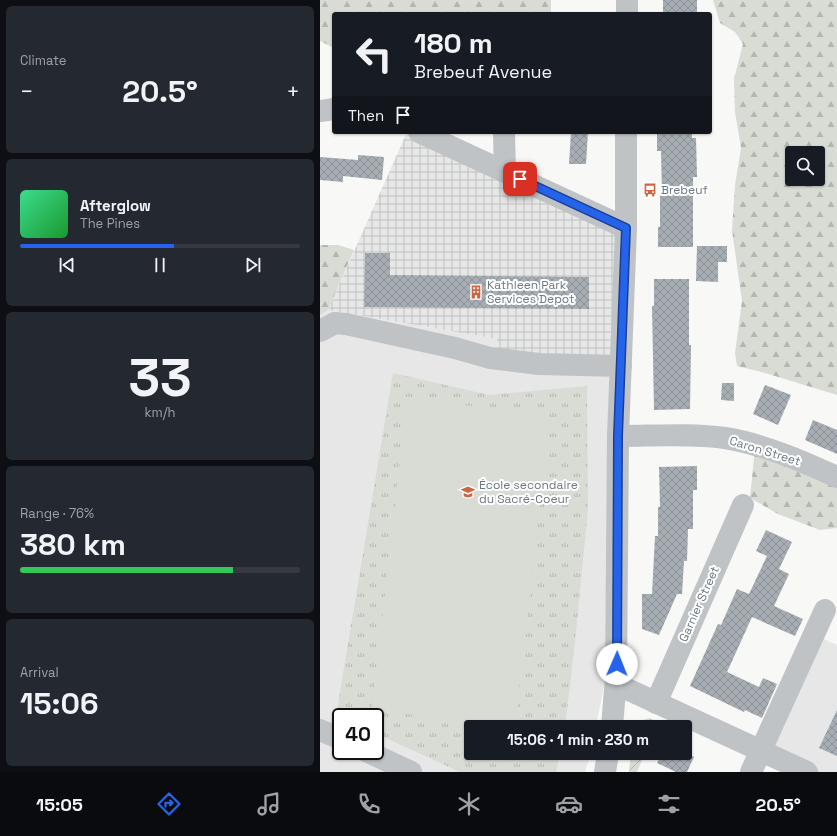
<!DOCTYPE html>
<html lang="en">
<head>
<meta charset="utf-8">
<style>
  :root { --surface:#171b24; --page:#242831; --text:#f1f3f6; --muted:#9ea1a6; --line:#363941; --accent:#2563eb }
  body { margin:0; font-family:"Space Grotesk",sans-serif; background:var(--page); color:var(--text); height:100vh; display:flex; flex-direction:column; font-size:15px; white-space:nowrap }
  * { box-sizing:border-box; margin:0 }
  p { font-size:13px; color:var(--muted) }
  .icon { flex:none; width:22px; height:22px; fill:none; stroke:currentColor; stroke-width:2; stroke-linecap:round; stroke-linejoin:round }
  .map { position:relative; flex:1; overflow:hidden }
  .panel { display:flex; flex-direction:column; gap:6px; padding:6px; background:#0d0f14; width:320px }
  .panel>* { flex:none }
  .banner { position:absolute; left:12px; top:12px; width:380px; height:122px; border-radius:4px; box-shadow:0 1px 3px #0004; background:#171b24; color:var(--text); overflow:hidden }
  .fabs { position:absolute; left:465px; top:146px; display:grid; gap:8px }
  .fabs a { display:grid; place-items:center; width:40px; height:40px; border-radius:4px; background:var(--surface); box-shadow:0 1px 3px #0004; font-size:20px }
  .speed { position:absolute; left:12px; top:708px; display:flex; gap:8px; font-size:20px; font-weight:700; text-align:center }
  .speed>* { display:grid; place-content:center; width:52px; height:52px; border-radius:50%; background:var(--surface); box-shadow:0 1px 3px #0004; line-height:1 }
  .speed .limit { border:2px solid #111; border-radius:6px; background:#fff; color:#111 }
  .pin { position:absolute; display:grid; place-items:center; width:34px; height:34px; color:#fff; margin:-17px; border-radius:8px; box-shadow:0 2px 6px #0006 }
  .me { position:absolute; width:44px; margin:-22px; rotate:1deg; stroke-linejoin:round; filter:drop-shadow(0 0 3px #0008) }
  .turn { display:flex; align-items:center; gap:14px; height:84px; padding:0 16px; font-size:18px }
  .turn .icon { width:52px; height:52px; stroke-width:2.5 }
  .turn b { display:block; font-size:28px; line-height:34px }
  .then { display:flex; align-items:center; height:38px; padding:0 16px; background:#0003; gap:8px; font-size:15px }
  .big { font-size:30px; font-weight:700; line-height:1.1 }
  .panel .card { flex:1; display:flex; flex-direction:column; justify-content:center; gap:6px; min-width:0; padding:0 14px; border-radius:6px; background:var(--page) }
  .panel .dial { align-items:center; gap:0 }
  .dial b { font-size:52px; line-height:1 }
  .song { display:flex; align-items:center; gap:12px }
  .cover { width:48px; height:48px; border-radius:6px; background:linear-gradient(135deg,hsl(150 70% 55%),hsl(130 70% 35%)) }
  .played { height:4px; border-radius:2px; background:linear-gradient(90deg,var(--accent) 55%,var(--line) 55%) }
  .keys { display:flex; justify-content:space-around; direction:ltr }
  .heat { display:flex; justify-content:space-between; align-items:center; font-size:22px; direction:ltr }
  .charge { height:6px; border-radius:3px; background:linear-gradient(90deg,#34c759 76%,var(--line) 0) }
  .trip { position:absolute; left:144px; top:720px; width:228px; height:40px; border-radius:4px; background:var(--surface); box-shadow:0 1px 3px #0004; font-weight:700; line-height:40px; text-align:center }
  .menu { display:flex; height:64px; justify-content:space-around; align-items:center; background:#090b0e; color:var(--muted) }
  .menu .icon { width:28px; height:28px }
  .menu .current { color:var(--accent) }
  .menu b { font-size:18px; color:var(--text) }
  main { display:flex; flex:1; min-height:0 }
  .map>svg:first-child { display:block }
  .built { fill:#e6e7e6; fill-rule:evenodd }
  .industrial { fill:url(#industrial-grid) }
  .grass { fill:url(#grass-tufts) }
  .forest { fill:url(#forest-firs); fill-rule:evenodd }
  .garden { fill:url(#garden-furrows) }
  .pitch { fill:#d8dcd5 }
  .building { fill:url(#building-cross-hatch) }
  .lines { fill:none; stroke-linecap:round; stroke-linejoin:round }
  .minor { stroke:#c0c3c6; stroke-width:22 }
  .route-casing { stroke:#184099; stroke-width:10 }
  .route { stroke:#2563eb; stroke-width:7 }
  .labels { text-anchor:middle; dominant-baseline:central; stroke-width:4; stroke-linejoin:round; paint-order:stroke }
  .poi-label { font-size:12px; fill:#6b7782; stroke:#fff; text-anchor:start }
  .street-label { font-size:12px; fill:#6b7782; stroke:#fff }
</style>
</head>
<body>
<main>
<section class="panel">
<div class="card"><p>Climate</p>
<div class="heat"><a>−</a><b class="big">20.5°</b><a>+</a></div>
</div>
<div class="card">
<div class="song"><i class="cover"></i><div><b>Afterglow</b><p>The Pines</p></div></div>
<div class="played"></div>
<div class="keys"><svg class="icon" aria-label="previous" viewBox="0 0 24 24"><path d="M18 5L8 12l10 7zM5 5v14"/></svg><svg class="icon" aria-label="pause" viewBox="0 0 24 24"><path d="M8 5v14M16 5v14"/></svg><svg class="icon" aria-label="next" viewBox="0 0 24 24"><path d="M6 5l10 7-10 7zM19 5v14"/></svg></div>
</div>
<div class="card dial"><b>33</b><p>km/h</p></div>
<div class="card"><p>Range · 76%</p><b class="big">380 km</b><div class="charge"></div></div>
<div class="card"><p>Arrival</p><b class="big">15:06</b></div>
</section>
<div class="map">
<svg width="517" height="772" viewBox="0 0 517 772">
  <defs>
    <pattern id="industrial-grid" width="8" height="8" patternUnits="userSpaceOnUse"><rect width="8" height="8" fill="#e6e7e6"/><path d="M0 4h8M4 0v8" fill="none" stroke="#bec0c0"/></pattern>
    <pattern id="grass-tufts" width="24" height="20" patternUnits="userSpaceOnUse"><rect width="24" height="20" fill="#d8dcd5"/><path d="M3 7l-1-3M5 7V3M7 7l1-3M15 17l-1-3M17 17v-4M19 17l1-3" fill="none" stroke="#b3b7b2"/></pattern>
    <pattern id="forest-firs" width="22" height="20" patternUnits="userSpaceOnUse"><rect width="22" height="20" fill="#d8dcd5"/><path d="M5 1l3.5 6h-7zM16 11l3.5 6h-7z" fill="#b3b7b2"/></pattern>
    <pattern id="garden-furrows" width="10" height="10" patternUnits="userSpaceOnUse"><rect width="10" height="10" fill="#d8dcd5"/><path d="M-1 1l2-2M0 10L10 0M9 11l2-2" fill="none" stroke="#b3b7b2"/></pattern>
    <pattern id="building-cross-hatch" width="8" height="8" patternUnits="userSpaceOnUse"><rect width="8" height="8" fill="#a7aeb3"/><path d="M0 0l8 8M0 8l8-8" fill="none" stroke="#8c9297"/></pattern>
  </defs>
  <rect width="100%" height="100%" fill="#f8f8f6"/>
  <g class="built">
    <path d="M8,310L177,339L176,356L300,358L296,623L276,727H151V753H271L265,772H0V315ZM21,717H55V751H21Z"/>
    <polygon points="495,635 517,645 517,772 491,772 443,750"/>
  </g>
  <polygon class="industrial" points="87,132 102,132 305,226 300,358 176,356 177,339 8,310"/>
  <polygon class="grass" points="73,373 169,395 267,386 268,509 255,642 245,727 151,727 151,753 240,753 236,772 140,772 55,733 55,717 21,718 16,716"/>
  <g class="forest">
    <polygon points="0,0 231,0 231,14 14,14 14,48 0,41"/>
    <path d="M393,0H517V395L445,373L417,366L415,353L422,301L412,230L415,185L421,148L415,112L414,79L423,44L415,32L400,23ZM472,153H498V179H472Z"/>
    <polygon points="0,245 18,245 34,250 8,310 0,315"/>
    <polygon points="435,448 517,479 517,528 500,530 458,514 430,498"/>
  </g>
  <g class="garden">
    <polygon points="329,718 339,722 336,727 316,727 320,721"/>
    <polygon points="311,753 325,753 317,772 309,772"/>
  </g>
  <polygon class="pitch" points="87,399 230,415 195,726 52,710"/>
  <g class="building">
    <rect x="343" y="0" width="34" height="14"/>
    <polygon points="251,132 268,132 266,164 249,164"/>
    <polygon points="337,134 372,134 372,138 376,138 377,177 373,177 373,247 338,247 338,227 340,227 340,193 342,193 341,151 337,151"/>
    <polygon points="38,155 64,157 62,180 23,176 23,182 0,180 0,157 38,160"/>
    <polygon points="377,246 407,246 407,262 398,262 398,282 376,281"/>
    <polygon points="45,253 70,253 70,275 269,277 269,309 44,307"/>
    <polygon points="334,279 369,279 369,345 371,345 370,409 334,410 332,306 334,306"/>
    <polygon points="402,383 414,383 414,401 401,400"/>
    <polygon points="445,385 471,395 458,425 433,414"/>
    <polygon points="493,420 517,430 517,454 485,440"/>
    <polygon points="377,466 377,490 373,490 373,529 368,529 367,561 364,561 362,594 357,594 339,635 322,629 322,594 332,594 335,536 338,536 338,507 340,507 339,467"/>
    <polygon points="446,530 472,542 459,569 469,574 454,606 483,619 475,636 432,617 407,672 439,687 443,678 457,684 442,718 425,710 424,712 370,686 398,624 401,625 417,589 429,594 447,556 436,551"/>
    <polygon points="517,710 517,756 499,748"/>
    <polygon points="342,753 365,753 374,757 367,772 356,772 337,763"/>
  </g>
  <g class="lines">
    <g class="minor">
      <polyline points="307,14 307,0"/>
      <polyline points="0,111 14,109"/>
      <polyline points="99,132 306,228"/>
      <polyline points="184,132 185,172"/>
      <polyline points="0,331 15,323 26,324 135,348 170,358 219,364 301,366"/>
      <path d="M298,436C334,436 370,433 405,438C443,444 482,461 517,477"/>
      <polyline points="296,684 487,772"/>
      <polyline points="336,703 423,505"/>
      <polyline points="292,727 296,677 298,436 306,228 306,132"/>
      <polyline points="0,730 21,739"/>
      <polyline points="46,751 91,772"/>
      <polyline points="285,772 288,753"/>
      <polyline points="431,772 505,610"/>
    </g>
  </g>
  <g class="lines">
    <g class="route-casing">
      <polyline id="route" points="200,179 306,228 298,436 297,664"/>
    </g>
    <use href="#route" class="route"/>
  </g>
  <defs>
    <g id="bus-bare" transform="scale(1.08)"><path d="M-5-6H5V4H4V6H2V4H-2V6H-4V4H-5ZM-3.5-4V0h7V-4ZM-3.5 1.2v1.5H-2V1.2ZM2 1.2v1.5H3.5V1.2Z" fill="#cc6541" stroke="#fff" stroke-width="2.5" paint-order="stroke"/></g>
    <g id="building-bare" transform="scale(1.08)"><path d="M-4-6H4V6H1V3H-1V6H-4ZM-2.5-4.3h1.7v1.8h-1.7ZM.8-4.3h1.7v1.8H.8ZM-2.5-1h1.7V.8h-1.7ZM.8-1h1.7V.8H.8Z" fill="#cc6541" stroke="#fff" stroke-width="2.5" paint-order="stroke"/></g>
    <g id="school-bare" transform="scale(1.08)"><path d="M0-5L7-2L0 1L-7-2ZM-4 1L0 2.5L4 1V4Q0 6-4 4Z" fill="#cc6541" stroke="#fff" stroke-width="2.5" paint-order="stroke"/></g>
  </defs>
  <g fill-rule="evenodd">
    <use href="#bus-bare" x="330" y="190"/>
    <use href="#building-bare" x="156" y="292"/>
    <use href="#school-bare" x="148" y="492"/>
  </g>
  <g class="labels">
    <g class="poi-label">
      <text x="341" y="190">Brebeuf</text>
      <text x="167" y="285">Kathleen Park<tspan x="167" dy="14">Services Depot</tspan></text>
      <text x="159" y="485">École secondaire<tspan x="159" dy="14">du Sacré-Coeur</tspan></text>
    </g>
    <g class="street-label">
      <text transform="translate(445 451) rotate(17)">Caron Street</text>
      <text transform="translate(379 604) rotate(-66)">Garnier Street</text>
    </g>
  </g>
</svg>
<div class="fabs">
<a><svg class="icon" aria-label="search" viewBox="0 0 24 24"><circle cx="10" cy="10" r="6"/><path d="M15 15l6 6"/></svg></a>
</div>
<div class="speed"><div class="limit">40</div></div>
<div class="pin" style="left:200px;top:179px;background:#d93025"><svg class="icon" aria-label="arrive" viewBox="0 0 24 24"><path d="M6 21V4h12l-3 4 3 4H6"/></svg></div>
<svg class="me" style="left:297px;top:664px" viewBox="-20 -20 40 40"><circle r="19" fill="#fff"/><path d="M0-13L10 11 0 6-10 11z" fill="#2563eb"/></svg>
<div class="trip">15:06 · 1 min · 230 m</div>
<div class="banner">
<div class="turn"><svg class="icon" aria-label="left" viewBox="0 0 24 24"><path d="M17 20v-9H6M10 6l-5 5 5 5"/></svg><div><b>180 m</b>Brebeuf Avenue</div></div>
<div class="then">Then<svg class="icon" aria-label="arrive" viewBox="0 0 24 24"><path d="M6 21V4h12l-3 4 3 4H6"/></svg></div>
</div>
</div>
</main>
<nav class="menu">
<b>15:05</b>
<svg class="icon current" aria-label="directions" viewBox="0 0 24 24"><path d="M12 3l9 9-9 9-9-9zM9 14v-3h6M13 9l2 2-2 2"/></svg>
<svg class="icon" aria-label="music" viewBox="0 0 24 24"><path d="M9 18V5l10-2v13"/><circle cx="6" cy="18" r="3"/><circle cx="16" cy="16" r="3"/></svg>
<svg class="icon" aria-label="phone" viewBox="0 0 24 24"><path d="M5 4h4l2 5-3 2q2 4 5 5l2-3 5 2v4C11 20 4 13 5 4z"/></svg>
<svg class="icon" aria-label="climate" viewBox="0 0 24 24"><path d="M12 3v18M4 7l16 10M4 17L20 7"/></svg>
<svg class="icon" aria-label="car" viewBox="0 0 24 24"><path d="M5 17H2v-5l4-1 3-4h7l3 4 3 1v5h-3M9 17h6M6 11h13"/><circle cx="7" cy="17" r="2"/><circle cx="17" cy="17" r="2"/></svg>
<svg class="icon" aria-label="filters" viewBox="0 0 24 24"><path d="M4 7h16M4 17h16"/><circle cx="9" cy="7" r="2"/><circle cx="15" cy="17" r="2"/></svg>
<b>20.5°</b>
</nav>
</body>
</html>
